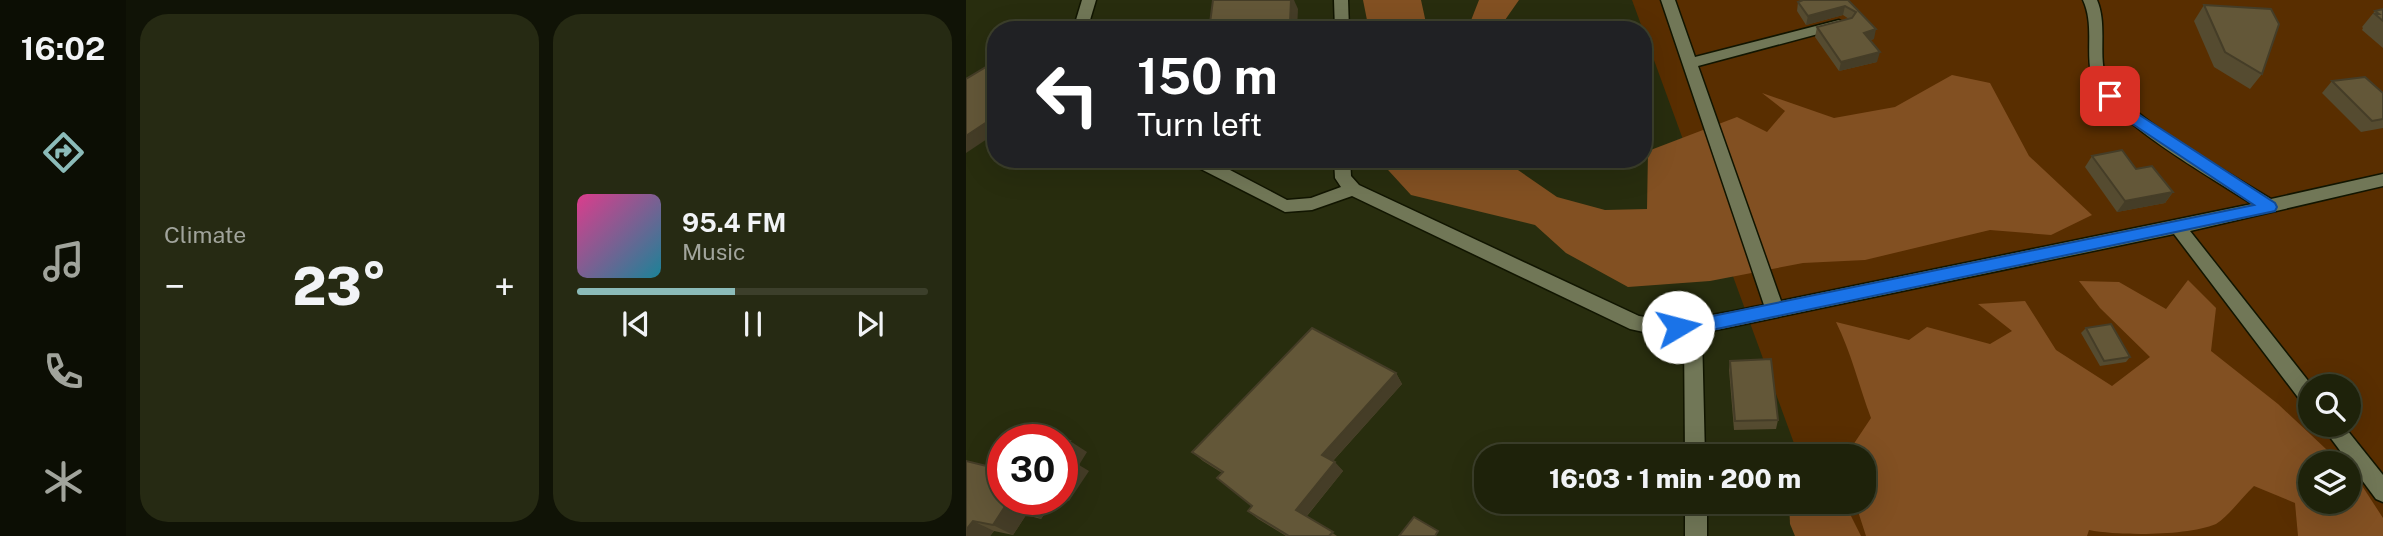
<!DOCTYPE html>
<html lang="en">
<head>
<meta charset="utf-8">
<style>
  :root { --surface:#1e220a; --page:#262a13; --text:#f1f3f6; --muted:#a1a49c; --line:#3c3f2b; --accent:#8bbbb9 }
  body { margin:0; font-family:"Public Sans",sans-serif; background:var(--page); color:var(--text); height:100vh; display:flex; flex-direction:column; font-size:26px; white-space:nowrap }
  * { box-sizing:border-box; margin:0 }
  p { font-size:23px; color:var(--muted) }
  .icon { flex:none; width:38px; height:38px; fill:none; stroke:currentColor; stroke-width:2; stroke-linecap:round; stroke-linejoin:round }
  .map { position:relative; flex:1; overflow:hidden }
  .panel { display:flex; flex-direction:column; gap:14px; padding:14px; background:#101306; width:840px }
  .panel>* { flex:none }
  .hud { position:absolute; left:21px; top:21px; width:665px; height:147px; border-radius:28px; box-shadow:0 7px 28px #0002,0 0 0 2px var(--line); background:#202124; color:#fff; overflow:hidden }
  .fabs { position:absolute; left:1332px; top:374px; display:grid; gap:14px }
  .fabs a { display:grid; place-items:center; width:63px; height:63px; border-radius:50%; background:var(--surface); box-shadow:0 7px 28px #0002,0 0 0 2px var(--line); font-size:35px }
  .speed { position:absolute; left:21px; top:424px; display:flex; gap:14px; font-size:35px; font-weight:700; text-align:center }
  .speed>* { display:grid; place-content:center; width:91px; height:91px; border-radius:50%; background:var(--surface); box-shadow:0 7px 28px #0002,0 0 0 2px var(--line); line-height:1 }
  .speed .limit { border:10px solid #d22; background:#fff; color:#111 }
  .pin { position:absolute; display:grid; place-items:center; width:60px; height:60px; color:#fff; margin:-30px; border-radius:14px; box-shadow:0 4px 10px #0006 }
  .me { position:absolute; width:77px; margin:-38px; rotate:82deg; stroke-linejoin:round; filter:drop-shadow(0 0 5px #0008) }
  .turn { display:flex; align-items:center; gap:24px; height:147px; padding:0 35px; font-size:32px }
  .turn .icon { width:91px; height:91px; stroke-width:2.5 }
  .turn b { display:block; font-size:49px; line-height:60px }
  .big { font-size:52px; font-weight:800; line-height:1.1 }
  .panel .tile { flex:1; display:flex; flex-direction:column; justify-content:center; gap:10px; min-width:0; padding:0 24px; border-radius:28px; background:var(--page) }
  .song { display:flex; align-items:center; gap:21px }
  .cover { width:84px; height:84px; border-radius:10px; background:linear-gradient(135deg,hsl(330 70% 55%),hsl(190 70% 35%)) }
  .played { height:7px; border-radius:4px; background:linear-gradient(90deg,var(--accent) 45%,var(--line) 45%) }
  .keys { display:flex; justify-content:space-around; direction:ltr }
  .heat { display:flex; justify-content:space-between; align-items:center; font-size:38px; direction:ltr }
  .panel .tiles { flex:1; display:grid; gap:14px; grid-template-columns:repeat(2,1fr) }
  .trip { position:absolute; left:508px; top:444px; width:402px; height:70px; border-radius:28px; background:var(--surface); box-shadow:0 7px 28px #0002,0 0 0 2px var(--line); font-weight:800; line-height:70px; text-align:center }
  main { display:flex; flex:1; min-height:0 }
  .tab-bar { display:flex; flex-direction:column; width:126px; justify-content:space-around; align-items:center; background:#0c0e04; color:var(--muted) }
  .tab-bar .icon { width:49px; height:49px }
  .tab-bar .current { color:var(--accent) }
  .tab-bar b { font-size:32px; color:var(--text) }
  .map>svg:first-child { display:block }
  .green { fill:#592e00; fill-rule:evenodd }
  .forest { fill:#825022 }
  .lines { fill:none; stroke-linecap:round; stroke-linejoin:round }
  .street-casing { stroke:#111500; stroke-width:3 }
  .street { fill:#717757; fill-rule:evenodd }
  .wall { fill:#554b30 }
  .shaded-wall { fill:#453d27 }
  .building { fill:#635738; stroke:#453d27; stroke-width:2 }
  .route { fill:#1a73e8; stroke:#114b97; stroke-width:2 }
</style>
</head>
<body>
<main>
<nav class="tab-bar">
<b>16:02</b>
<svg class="icon current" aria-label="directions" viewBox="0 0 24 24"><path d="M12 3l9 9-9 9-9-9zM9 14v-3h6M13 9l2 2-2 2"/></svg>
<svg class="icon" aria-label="music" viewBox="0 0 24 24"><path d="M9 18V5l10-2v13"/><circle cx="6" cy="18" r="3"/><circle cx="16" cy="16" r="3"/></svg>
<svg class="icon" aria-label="phone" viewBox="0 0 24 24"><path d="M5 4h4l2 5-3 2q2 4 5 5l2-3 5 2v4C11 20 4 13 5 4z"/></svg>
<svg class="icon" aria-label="climate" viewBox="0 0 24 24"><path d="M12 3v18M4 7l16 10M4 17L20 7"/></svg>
</nav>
<section class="panel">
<div class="tiles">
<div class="tile"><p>Climate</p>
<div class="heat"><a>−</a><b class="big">23°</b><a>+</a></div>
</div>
<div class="tile">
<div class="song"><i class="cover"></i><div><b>95.4 FM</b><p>Music</p></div></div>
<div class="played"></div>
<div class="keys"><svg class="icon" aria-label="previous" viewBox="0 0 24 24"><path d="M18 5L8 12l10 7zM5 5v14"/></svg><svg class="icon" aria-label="pause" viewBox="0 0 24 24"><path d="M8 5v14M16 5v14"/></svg><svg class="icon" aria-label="next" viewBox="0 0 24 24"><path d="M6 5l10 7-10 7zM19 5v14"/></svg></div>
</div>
</div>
</section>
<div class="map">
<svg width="1417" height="536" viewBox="0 0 1417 536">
  <rect width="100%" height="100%" fill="#282d0e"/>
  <path class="green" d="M666,0H1417V536H863L850,502H898V457H833ZM1344,387H1382V425H1344ZM1344,464H1382V502H1344Z"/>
  <g class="forest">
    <polygon points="397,0 455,0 460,23 504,23 513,0 553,0 532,30 403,30"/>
    <polygon points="986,75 1024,83 1063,156 1126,215 1085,235 1024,230 899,260 837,263 744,281 662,287 600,253 569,225 445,195 412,159 536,159 591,197 639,210 681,209 682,151 771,117 801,132 819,111 796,93 868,118 929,107"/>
    <path d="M1222,280L1250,308L1245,351L1312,404L1376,464H1344V502H1382L1383,470L1391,478L1417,518V536H1332L1329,503L1288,486C1276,497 1264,515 1250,524C1221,536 1154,536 1123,530L1121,536H900L889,502H898V457H879L905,418C893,386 885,352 870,322L943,340L961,327L1024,344L1046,331L1012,304L1059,301L1090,350L1146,386L1184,357L1134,308L1113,281L1153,282L1200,309Z"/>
    <polygon points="823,502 878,502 895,536 829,536 824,524"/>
  </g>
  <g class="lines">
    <g class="street-casing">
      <g id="street">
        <polygon points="116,0 130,0 121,30 107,30"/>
        <polygon points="368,0 382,0 383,30 369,30"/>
        <path d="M695,0H709L729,57L873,20L880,24L878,27L732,66L815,301L1286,204C1250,180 1133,115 1125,74C1120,49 1128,24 1117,0H1131C1142,25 1131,60 1141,79C1160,117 1265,174 1305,199L1417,174V186L1224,231L1347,387H1344V407L1337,404L1208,234L736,333L739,457H719L718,335L696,336L664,329L386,196L346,210L319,212L223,163L221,159H243L321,200L345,198L375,187L369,178L368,159H384L385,176L393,185L673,316C716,324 756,313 798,305Z"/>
        <polygon points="1355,425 1377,425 1417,475 1417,502 1410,499"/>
        <rect x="719" y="502" width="22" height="34"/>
      </g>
    </g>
    <use href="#street" class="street"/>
  </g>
  <g class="wall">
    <polygon points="882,0 908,39 904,40 911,62 873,71 849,37 851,27 883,19 877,15 840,25 831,11 832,2"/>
    <polygon points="1238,5 1296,74 1284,89 1248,67 1228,21"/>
    <polygon points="1417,9 1417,48 1396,30 1397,28 1396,27 1409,11"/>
    <polygon points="1366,81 1417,93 1417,128 1395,132 1356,93"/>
    <polygon points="1126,156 1170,169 1207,192 1199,203 1151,212 1119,167"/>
    <polygon points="1120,328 1164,357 1160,362 1134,366 1115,333"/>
    <polygon points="764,361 812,420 810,429 768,430 763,370"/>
    <polygon points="430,373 436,384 367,461 377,471 341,516 371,536 320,536 292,519 282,511 286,506 256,473 237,461 226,452"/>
    <polygon points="37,470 37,499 89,499 75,519 60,515 47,535 28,531 24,536 0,536"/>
  </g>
  <g class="shaded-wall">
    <polygon points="325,0 328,0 332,9 331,30 281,30"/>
    <polygon points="879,6 877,15 840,25 842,16"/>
    <polygon points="253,22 258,30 248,30 244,23"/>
    <polygon points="910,29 908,39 896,42 898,33"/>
    <polygon points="914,52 911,62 873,71 875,62"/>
    <polygon points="30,116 30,133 0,153 0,136"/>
    <polygon points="1207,192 1199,203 1151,212 1159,201"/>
    <polygon points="430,373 436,384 364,464 356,455"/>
    <polygon points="104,441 121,452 113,465 123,471 103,501 96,497 96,452"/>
    <polygon points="369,462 377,471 339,518 330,510"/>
    <polygon points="63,499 89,499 75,519 56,509"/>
    <polygon points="40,505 60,515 47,535 27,525"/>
    <polygon points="7,521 28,531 24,536 0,536 0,530"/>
  </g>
  <g class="building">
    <polygon points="247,0 325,0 324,23 281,30 252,30 253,22 244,23"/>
    <polygon points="837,0 882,0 910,29 898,33 914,52 875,62 851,27 886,18 890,12 879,6 842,16 832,2"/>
    <polygon points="1238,5 1305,9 1313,24 1296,74 1259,52"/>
    <polygon points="1417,9 1417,21 1409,14 1413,14 1409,11"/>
    <polygon points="30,61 30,116 0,136 0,79"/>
    <polygon points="1399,77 1417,93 1417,119 1406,121 1366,81"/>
    <polygon points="1156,150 1170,169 1186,166 1207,192 1159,201 1126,156"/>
    <polygon points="1145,324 1164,357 1138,361 1120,328"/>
    <polygon points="346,328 430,373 356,455 369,462 330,510 367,532 363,536 323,536 282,511 286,506 251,478 257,472 226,452"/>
    <polygon points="805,359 812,420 769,421 764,361"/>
    <polygon points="67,433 104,441 96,452 96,439 62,439"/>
    <polygon points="96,458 106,460 96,474"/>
    <polygon points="0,461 37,470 37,499 63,499 56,509 40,505 27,525 7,521 0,530"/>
    <polygon points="448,517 472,531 469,536 433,536"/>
  </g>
  <polygon class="route" points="1144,91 1172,114 1309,203 1311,207 1309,211 727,334 706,332 703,327 706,322 727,320 1288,205 1162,121 1139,99 1137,96"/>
</svg>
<div class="fabs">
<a><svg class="icon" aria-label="search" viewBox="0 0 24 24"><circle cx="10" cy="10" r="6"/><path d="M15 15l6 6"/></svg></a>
<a><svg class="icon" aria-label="layers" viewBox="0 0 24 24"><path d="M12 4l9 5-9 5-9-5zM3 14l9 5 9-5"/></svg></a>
</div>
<div class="speed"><div class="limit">30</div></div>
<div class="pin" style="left:1144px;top:96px;background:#d93025"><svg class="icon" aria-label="arrive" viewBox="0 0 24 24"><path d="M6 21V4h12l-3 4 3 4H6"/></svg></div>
<svg class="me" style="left:712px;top:327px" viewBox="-20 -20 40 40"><circle r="19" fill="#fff"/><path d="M0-13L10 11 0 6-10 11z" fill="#1a73e8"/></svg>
<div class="trip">16:03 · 1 min · 200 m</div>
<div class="hud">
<div class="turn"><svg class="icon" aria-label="left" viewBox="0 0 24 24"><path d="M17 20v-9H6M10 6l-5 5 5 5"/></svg><div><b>150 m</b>Turn left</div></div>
</div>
</div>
</main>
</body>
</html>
